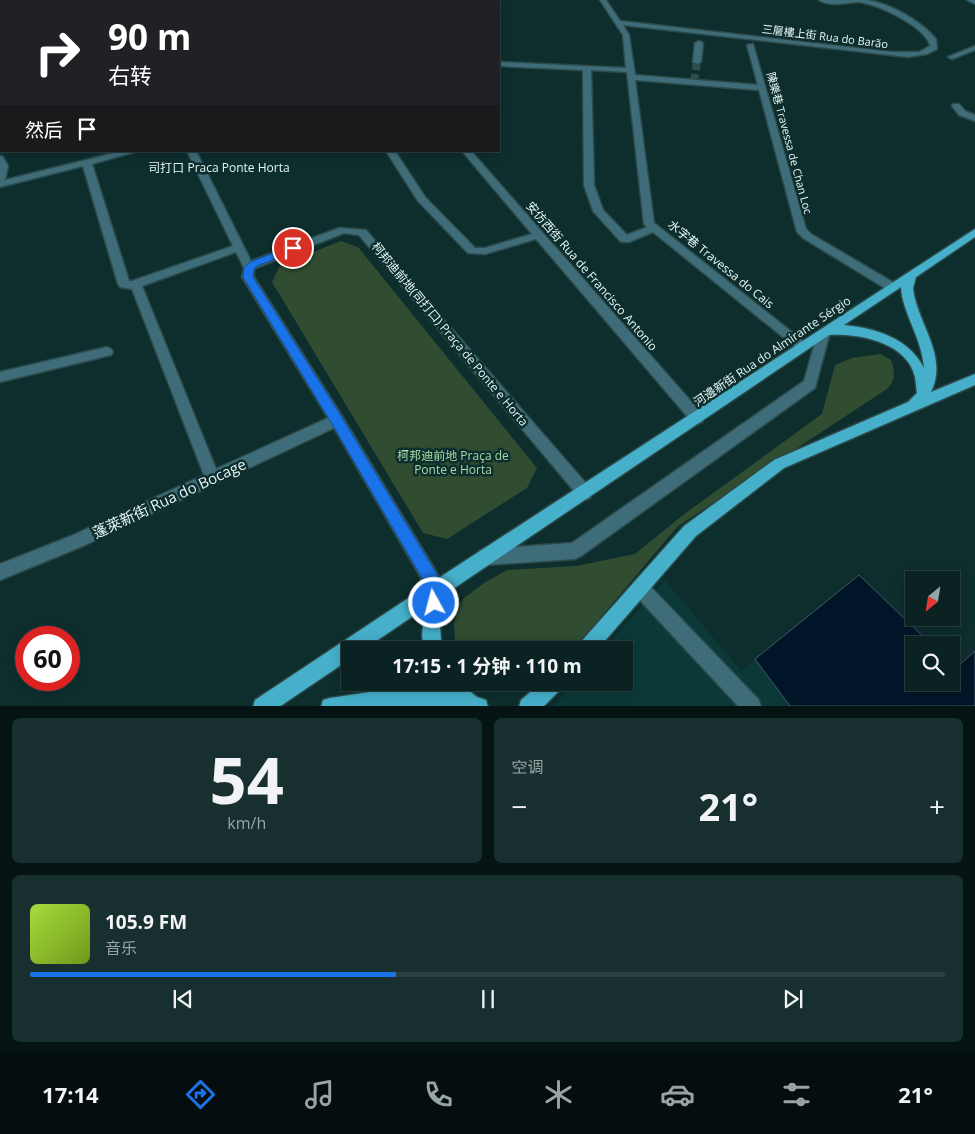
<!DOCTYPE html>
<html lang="zh">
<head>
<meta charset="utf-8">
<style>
  :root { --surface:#0a2222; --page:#182f2f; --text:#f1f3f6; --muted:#99a4a5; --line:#2a3f40; --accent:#1a73e8 }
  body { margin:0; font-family:"Open Sans","Noto Sans SC",sans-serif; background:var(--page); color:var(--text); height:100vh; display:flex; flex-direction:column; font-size:19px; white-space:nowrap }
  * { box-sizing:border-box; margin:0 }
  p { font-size:16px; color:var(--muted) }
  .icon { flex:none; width:28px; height:28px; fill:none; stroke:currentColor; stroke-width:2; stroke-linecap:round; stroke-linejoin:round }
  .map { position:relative; height:706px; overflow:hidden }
  .drawer { display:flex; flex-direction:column; gap:12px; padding:12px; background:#061313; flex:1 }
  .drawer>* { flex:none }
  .hud { position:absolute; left:0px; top:0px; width:500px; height:152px; box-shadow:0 2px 12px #0003,0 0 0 1px var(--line); background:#202124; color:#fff; overflow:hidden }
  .needle { width:32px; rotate:210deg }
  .tools { position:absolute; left:905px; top:571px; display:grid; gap:10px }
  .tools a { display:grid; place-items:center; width:55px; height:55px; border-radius:0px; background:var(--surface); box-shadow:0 2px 12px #0003,0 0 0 1px var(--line); font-size:25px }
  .speed { position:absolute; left:15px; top:626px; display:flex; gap:10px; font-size:25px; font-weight:700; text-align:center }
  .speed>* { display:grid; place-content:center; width:65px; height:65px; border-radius:50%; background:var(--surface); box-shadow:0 2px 12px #0003,0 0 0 1px var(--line); line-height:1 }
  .speed .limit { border:8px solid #d22; background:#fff; color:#111 }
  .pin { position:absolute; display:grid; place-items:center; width:42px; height:42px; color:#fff; margin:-21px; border:2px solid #fff; border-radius:50%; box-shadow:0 1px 5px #0007 }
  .me { position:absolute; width:55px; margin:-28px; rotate:353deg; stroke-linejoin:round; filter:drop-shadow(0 0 4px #0008) }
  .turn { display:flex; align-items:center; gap:18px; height:105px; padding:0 25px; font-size:22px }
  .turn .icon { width:65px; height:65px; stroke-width:2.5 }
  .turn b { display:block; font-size:35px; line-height:42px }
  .then { display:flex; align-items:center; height:48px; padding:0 25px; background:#0003; gap:10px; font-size:19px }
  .big { font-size:38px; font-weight:700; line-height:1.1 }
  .drawer .tile { flex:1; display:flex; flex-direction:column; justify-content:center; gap:8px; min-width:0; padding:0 18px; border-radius:8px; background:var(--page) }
  .drawer .dial { align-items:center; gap:0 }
  .dial b { font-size:65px; line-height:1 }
  .song { display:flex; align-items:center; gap:15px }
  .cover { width:60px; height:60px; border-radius:8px; background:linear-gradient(135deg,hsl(80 70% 55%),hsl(80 70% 35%)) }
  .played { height:5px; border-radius:2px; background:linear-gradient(90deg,var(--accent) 40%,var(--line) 40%) }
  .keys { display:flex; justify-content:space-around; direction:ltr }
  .heat { display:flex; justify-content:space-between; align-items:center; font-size:28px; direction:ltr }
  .drawer .tiles { flex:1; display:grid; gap:12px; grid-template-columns:1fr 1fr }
  .tile:last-child { grid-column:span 2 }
  .trip { position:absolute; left:341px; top:641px; width:292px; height:50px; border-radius:0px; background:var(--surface); box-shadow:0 2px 12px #0003,0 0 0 1px var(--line); font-weight:700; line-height:50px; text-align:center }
  .tabs { display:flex; height:80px; justify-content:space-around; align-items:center; background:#040e0e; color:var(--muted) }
  .tabs .icon { width:35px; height:35px }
  .tabs .selected { color:var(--accent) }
  .tabs b { font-size:22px; color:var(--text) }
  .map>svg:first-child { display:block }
  .built { fill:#0b3938 }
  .green { fill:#304d31 }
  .water { fill:#001628; stroke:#445966 }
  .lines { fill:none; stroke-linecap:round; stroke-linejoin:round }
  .minor-tunnel { stroke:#2e4c4c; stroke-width:8; stroke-dasharray:8 4; stroke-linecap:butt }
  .minor-casing { stroke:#2c4a4a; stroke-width:3 }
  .major-casing { stroke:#2c4a4a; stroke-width:3 }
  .minor { fill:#3e6d79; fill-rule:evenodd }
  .major { fill:#46b0cb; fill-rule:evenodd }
  .route { fill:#1a73e8; stroke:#114b97 }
  .labels { text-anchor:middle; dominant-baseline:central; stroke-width:5; stroke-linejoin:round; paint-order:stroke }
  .far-street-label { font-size:11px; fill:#e4f5f5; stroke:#0e2e2e }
  .far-quarter-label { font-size:12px; fill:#e4f5f5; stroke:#0e2e2e }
  .street-label { font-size:12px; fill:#e4f5f5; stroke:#0e2e2e }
  .park-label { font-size:12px; fill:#a6dba6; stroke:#0e2e2e }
  .near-street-label { font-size:15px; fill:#e4f5f5; stroke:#0e2e2e }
</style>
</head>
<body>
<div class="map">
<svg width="975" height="707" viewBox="0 0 975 707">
  <rect width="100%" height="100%" fill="#0e2e2e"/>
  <polygon class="built" points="665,580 741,671 755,659 790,706 553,707 574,683 625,682 625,650 603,650"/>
  <g class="green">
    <polygon points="341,241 358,247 537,468 527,488 447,539 423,533 272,282 280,265"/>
    <path d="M880,354L891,360C895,372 896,379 887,389L678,526L573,650H463L455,640L454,623L463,599L484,583L507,570L576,566L635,554L683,515L822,414L835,365L852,358Z"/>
  </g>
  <polygon class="water" points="859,575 932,645 914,645 914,682 951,682 951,664 956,668 975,651 975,706 790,706 755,659"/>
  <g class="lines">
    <polyline class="minor-tunnel" points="694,82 697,62"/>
    <g class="minor-casing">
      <g id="minor">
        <polygon points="431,0 438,0 439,1 432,1"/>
        <path d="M600,0H606L620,21L892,52H919L930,46C928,28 875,2 857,2C844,3 830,7 819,0C834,0 851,0 866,0C890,3 921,21 936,39L937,49L927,54L908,57L623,25L629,35L635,75L758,85L747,45L753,44L806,229L811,234L896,284L898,287L896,290H888L803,238L797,232L759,90L635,80L654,223L807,344L809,347L807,350H799L653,232L629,242H621L593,211L584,185L583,70L499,66V62L626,68L623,35ZM591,70L627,72L644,224L647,227L627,235L603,210L594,185Z"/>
        <polygon points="967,0 975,0 975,4"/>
        <polygon points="699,41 703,43 701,62 697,64 693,62 695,43"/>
        <polygon points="975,46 975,50 952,59 948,57"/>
        <polygon points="953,104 959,104 965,111 975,115 975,121 959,115 952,106"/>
        <path d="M122,151H138L92,164L129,281H132L233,246L187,151H196L251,261L339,228L366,230L590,488L592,493L590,498L585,500L580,498L359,235L344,233L258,267L254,269V277L342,416L443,583L445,589L443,595L437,597L431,595L334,428L83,546L0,580V564L71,536L204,475L132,289L120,287L118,284L83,166L0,187V156L3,157L8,166L5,180ZM236,252L244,268L242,277L328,418L216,469L142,286Z"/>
        <polygon points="386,151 395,151 425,197 475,248 485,248 532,234 462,151 471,151 702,414 704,418 702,422 697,424 692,422 536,239 485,254 468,253 418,201"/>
        <polygon points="824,328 830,332 815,388 581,556 575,559 485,565 479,563 477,557 479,551 485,549 572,543 804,381 818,332"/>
        <polygon points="107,347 111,349 113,352 111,355 0,382 0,372"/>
        <polygon points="640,580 646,582 759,700 761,707 739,707 634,594 632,588 634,582"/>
      </g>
    </g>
    <g class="major-casing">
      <g id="major">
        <path d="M975,229V237L916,277L913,288C917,324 949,355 931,392L975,374V385L784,468L696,536L597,650H576L579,644L684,526L774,460L908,402L917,393C916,388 916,382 915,377C907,342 858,333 829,335L444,595L440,627L442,650H424L422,635L425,608L363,650H350V659L279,707H253L255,700L431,583ZM901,287C902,312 922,338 924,368C909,338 875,328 844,325Z"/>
        <polygon points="439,682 458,682 477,697 486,700 488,707 321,707 323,700 330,698 390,689 443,692"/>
        <polygon points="542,682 565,682 562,688 543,707 519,707 521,700"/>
      </g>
    </g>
    <use href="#minor" class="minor"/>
    <use href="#major" class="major"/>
  </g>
  <path class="route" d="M293,245L298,248L296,251L257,266L254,269L253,277L341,416L442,583C446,591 443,601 440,609L434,611L429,609L427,603L429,590L332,424L243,277L244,268L250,262Z"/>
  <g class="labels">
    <g class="far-street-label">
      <text transform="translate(825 36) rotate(7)">三層樓上街 Rua do Barão</text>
      <text transform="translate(790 143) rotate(75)">陳樂巷 Travessa de Chan Loc</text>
    </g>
    <g class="far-quarter-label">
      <text x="219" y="167">司打口 Praca Ponte Horta</text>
    </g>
    <g class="street-label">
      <text transform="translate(721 264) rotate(39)">水字巷 Travessa do Cais</text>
      <text transform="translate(592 276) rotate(49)">安仿西街 Rua de Francisco Antonio</text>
      <text transform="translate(450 334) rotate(50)">柯邦迪前地(司打口) Praça de Ponte e Horta</text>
      <text transform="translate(772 351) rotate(-34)">河邊新街 Rua do Almirante Sérgio</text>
    </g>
    <g class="park-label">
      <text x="453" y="455">柯邦迪前地 Praça de<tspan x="453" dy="14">Ponte e Horta</tspan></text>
    </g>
    <g class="near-street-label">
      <text transform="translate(169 498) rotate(-25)">蓬萊新街 Rua do Bocage</text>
    </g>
  </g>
</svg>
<div class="tools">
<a><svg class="needle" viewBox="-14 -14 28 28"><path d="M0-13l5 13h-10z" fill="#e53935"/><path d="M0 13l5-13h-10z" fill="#99a4a5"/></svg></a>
<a><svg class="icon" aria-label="search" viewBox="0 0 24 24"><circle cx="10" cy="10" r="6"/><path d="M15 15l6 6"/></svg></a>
</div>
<div class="speed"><div class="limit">60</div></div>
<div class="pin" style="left:293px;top:248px;background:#d93025"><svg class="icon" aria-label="arrive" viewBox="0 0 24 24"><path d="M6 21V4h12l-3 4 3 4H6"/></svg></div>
<svg class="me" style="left:434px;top:603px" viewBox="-20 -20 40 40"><circle r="17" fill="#1a73e8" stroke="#fff" stroke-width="3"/><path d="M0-11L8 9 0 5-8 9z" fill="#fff"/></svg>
<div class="trip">17:15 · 1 分钟 · 110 m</div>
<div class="hud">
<div class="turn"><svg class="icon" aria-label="right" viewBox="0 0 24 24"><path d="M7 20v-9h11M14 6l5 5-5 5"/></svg><div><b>90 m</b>右转</div></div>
<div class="then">然后<svg class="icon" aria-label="arrive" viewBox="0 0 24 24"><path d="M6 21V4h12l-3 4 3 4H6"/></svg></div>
</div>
</div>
<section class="drawer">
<div class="tiles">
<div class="tile dial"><b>54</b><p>km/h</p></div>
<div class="tile"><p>空调</p>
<div class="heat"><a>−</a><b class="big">21°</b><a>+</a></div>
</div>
<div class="tile">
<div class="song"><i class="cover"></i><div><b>105.9 FM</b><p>音乐</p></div></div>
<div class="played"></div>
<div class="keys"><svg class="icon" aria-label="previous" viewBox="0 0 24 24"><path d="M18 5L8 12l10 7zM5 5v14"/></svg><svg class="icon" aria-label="pause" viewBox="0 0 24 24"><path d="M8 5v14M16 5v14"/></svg><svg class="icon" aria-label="next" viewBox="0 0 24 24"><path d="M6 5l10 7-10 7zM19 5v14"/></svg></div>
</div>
</div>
</section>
<nav class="tabs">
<b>17:14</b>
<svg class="icon selected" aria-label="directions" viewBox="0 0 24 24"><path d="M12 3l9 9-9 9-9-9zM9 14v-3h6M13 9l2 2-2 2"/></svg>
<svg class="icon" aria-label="music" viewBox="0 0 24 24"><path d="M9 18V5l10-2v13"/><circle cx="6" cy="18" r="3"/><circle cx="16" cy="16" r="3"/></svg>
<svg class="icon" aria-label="phone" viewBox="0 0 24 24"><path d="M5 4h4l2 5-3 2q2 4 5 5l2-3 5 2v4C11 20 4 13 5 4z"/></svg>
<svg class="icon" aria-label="climate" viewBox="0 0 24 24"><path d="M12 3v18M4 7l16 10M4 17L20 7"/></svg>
<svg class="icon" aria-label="car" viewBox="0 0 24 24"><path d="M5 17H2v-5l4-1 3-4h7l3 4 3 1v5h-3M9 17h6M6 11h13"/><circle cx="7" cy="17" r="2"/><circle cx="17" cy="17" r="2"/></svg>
<svg class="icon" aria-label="filters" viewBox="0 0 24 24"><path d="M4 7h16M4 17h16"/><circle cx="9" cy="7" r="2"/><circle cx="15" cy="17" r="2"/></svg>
<b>21°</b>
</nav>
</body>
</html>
